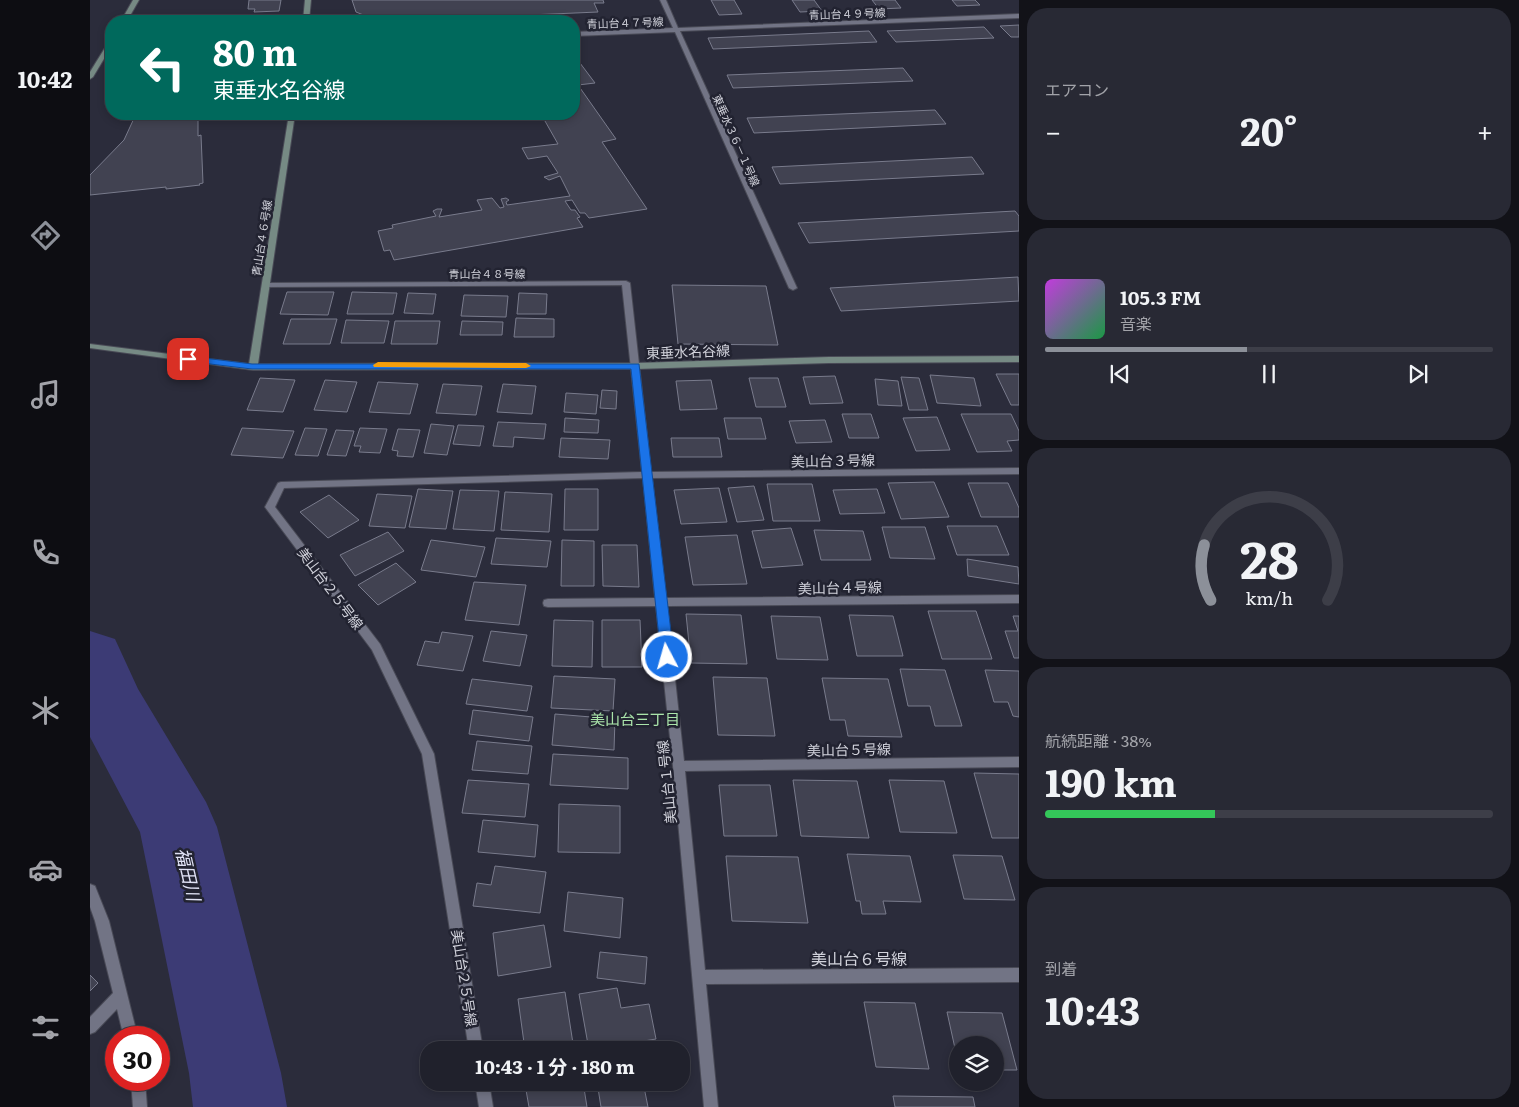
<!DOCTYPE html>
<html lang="ja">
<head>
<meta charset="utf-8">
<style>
  :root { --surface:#20212c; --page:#282934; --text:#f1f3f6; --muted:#a2a3a9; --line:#3d3e48; --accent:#8c9099 }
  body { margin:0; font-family:Literata,"Noto Sans JP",serif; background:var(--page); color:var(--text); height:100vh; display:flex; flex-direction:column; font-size:19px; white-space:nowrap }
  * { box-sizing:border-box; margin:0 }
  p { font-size:16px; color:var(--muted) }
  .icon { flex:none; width:28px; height:28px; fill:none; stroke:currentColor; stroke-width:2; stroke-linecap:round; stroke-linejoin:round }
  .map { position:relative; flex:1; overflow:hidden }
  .details { display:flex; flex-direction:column; gap:8px; padding:8px; background:#121218; width:500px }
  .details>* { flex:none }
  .top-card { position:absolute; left:15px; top:15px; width:475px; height:105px; border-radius:20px; box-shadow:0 2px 8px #0003,0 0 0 1px var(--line); background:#00695c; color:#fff; overflow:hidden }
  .buttons { position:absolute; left:859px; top:1036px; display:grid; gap:10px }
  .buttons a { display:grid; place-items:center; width:55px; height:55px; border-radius:50%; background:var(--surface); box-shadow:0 2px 8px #0003,0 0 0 1px var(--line); font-size:25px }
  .speed { position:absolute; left:15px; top:1026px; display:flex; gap:10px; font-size:25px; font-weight:700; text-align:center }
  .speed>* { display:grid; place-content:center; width:65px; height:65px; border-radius:50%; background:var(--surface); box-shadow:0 2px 8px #0003,0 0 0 1px var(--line); line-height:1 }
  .speed .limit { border:8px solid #d22; background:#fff; color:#111 }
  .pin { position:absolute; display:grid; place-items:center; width:42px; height:42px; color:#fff; margin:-21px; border-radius:10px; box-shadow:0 2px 8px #0006 }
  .me { position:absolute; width:55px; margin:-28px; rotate:354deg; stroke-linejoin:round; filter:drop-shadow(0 0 4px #0008) }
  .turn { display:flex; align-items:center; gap:18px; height:105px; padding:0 25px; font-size:22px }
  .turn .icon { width:65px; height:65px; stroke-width:2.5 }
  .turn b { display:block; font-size:35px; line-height:42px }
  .big { font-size:38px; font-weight:700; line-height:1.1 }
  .details .widget { flex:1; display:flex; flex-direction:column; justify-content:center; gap:8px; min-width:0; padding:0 18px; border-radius:20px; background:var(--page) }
  .details .dial { align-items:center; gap:0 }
  .dial svg { height:130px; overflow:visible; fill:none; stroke:var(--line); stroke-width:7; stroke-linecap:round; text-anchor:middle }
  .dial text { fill:var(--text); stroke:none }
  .song { display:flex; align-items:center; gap:15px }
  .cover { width:60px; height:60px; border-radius:8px; background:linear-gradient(135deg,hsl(290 70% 55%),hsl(140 70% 35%)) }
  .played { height:5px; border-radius:2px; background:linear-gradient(90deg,var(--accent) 45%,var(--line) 45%) }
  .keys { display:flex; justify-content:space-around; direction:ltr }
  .heat { display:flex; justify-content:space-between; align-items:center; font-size:28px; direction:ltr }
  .charge { height:8px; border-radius:4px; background:linear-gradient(90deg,#34c759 38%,var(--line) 0) }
  .trip { position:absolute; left:330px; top:1041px; width:270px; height:50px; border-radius:20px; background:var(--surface); box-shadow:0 2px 8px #0003,0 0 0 1px var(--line); font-weight:700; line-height:50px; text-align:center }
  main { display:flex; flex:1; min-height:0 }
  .menu { display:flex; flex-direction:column; width:90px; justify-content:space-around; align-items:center; background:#0d0d12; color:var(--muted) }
  .menu .icon { width:35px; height:35px }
  .menu .selected { color:var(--accent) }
  .menu b { font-size:22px; color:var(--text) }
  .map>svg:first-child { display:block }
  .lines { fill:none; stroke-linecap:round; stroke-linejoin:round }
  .river { fill:#3c3b75; fill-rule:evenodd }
  .building { fill:#414251; stroke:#797b8c }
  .street-casing { stroke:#494a56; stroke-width:2 }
  .secondary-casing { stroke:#494a56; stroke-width:2 }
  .street { fill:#727485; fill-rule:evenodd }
  .secondary { fill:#768a84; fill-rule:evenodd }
  .route { fill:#1a73e8; stroke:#114b97 }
  .slow { fill:#f59e0b }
  .labels { text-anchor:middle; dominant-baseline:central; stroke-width:5; stroke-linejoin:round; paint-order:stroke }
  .far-street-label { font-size:11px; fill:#d1d2db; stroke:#222331 }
  .street-label { font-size:14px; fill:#d1d2db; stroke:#222331 }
  .neighbourhood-label { font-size:15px; fill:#aae4aa; stroke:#222331 }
  .near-street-label { font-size:16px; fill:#d1d2db; stroke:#222331 }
  .near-water-label { font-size:18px; font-style:italic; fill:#dfe1f4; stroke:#222331 }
</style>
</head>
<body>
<main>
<nav class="menu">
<b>10:42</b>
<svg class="icon selected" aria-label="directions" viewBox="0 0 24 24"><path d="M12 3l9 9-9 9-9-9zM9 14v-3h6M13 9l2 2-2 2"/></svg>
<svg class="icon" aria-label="music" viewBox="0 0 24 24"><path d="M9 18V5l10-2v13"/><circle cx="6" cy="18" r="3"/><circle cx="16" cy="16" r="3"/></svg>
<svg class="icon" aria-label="phone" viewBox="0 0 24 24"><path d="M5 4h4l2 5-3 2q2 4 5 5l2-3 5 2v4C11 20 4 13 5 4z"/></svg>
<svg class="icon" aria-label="climate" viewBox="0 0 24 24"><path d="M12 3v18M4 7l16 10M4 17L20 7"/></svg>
<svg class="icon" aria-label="car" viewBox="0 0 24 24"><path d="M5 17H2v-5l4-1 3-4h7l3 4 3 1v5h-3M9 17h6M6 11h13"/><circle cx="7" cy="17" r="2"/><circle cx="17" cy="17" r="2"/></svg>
<svg class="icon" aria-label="filters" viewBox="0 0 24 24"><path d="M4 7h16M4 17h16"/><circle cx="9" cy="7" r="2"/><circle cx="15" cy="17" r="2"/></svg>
</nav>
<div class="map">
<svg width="929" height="1107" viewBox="0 0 929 1107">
  <rect width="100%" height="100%" fill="#2b2c3b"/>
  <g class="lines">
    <polygon class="river" points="0,631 25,639 48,689 116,802 127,827 191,1073 197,1107 103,1107 99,1073 50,832 0,737"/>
  </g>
  <g class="building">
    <polygon points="159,0 191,0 189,11 164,12 165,9 158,9"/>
    <polygon points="262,0 513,0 514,3 504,3 508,12 301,21 281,18 266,12"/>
    <polygon points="621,0 644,0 652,14 629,15"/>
    <polygon points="702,0 724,0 732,11 710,12"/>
    <polygon points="782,0 805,0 811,8 789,9"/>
    <polygon points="862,0 885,0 890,5 867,6"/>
    <polygon points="929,25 929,37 921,37 910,26"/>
    <polygon points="894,27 904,38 806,42 797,31"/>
    <polygon points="779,31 787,42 623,49 618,38"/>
    <polygon points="484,55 505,83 488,85 526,139 512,142 557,209 499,218 495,213 490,213 482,200 475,201 481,210 485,210 490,217 487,218 493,227 304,260 300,250 294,251 288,231 303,228 302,225 346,216 343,211 347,209 352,209 349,217 392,210 387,200 402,198 410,208 414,207 411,199 416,198 419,200 416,202 417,205 480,196 470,176 459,180 454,177 468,173 457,156 438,159 432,148 468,144 451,114 484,114"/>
    <polygon points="813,68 823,81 643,88 637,75"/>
    <polygon points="845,110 856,124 664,133 657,118"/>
    <polygon points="46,114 108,114 108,136 111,135 113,183 109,184 110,185 76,189 76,187 0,195 0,175 34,140"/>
    <polygon points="882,157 894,174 690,184 682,167"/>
    <polygon points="925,211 929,216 929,231 719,243 708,223"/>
    <polygon points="928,277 929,301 751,311 740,288"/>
    <polygon points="582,285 676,286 688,345 588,344"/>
    <polygon points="197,292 244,292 238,315 190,314"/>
    <polygon points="262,292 307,293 303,314 257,314"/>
    <polygon points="318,293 346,294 343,314 314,313"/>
    <polygon points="429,293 457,294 456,314 427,314"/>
    <polygon points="374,295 418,296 416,317 371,316"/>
    <polygon points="426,318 464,319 464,337 424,337"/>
    <polygon points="201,319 247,319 240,344 193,344"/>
    <polygon points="256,320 299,321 294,343 251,343"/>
    <polygon points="305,321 350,321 347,344 301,344"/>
    <polygon points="372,321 413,322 412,335 370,335"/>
    <polygon points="906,374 929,374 929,405 921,405"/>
    <polygon points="840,375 884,378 891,406 847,403"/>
    <polygon points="745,376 753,403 720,404 713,377"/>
    <polygon points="811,377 829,378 838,410 819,410"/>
    <polygon points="170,378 205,380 193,412 157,410"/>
    <polygon points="659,378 688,378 696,407 666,407"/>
    <polygon points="785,379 808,381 812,406 788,405"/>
    <polygon points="235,380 267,382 257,412 224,410"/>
    <polygon points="621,380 627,409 590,410 586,381"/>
    <polygon points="288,382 328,384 320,414 279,412"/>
    <polygon points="353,384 392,386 386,415 346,413"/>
    <polygon points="413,384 446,386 442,414 407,412"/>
    <polygon points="512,390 527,391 526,409 510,408"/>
    <polygon points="476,393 508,395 506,414 474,412"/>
    <polygon points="752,414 781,414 789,438 759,438"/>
    <polygon points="871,414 921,414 929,431 929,440 917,441 922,451 887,452"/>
    <polygon points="847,417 860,450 826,451 813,418"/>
    <polygon points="475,418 509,420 508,433 474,432"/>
    <polygon points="634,418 671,418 676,439 638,439"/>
    <polygon points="735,420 742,442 706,443 699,421"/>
    <polygon points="408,422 456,424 454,439 424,437 423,447 403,446"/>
    <polygon points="341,424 364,426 357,455 334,453"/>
    <polygon points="368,425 394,426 390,446 363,444"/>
    <polygon points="152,428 204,431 193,458 141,455"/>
    <polygon points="215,428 237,429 228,456 205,455"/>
    <polygon points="270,428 297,429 290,453 269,452 271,446 264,446"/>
    <polygon points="308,429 330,430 323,457 307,456 308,451 302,450"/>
    <polygon points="246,430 264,431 256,456 237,455"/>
    <polygon points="471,438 520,440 518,459 469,457"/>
    <polygon points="581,438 629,438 632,457 583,457"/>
    <polygon points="844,482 859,517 811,519 798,483"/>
    <polygon points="878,483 918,483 929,508 929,517 891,517"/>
    <polygon points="677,484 722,484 730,521 683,521"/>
    <polygon points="664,486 674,520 647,522 638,488"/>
    <polygon points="629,488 637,522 591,524 584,490"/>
    <polygon points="328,489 363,491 356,529 319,527"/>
    <polygon points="475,489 508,489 508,530 474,530"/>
    <polygon points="787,489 795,513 750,514 743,490"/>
    <polygon points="370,490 409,491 404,531 363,529"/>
    <polygon points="415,492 462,494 459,532 411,530"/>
    <polygon points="287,494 322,496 315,528 279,526"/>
    <polygon points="239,495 269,520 238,538 210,512"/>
    <polygon points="857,526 907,526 919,555 867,555"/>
    <polygon points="792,527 835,527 845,559 800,558"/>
    <polygon points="701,528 713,565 672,568 662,531"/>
    <polygon points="724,530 773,531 781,560 731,560"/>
    <polygon points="298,532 314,551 265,576 250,555"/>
    <polygon points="647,535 657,584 603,585 595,537"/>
    <polygon points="406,538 461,541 457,567 401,564"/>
    <polygon points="341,540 395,547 386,577 331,570"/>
    <polygon points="472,540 504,541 504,586 471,586"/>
    <polygon points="512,545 547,545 549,587 513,586"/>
    <polygon points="877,559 928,567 929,584 878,576"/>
    <polygon points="306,563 326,582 288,605 268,585"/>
    <polygon points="384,582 436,585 429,625 375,620"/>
    <polygon points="838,611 886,611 902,659 852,659"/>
    <polygon points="596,614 651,615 657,664 601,663"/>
    <polygon points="759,615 803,616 813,656 767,656"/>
    <polygon points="681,616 730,617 738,660 687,659"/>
    <polygon points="923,616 929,616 929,658 924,658 915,631 928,631"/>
    <polygon points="464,620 503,621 502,667 462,666"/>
    <polygon points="512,620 550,620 552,667 512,667"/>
    <polygon points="401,631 437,635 430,666 393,661"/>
    <polygon points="352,632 383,636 373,671 327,665 335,641 349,643"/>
    <polygon points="810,669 855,670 872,726 845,726 840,706 818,706"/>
    <polygon points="895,670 929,671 929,717 923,716 918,702 904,702"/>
    <polygon points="464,676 525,679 523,711 461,708"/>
    <polygon points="623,677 677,678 685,736 628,735"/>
    <polygon points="732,678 798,679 812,737 758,736 755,720 740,720"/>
    <polygon points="382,679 442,686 437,711 376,704"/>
    <polygon points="383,710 443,717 439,741 379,734"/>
    <polygon points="465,714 525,719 524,750 462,745"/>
    <polygon points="387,741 442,746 438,774 382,770"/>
    <polygon points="463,754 538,758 538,789 460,785"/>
    <polygon points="884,773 929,774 929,838 902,838"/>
    <polygon points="378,780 439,784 435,817 372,813"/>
    <polygon points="703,780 767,781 779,838 711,836"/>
    <polygon points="799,780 854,781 867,833 810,832"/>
    <polygon points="629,785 680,785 687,836 634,836"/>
    <polygon points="469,804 530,806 530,853 468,852"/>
    <polygon points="393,820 448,825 445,857 388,852"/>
    <polygon points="757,854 820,856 831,902 793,901 796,914 772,914 770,901 766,901"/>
    <polygon points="863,855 912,856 925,900 874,899"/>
    <polygon points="636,856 708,857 718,923 642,921"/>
    <polygon points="405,866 456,872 450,913 383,906 387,883 401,885"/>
    <polygon points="478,892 533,898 530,938 474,931"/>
    <polygon points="454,925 461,967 408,976 403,933"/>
    <polygon points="510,952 557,957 555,984 507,978"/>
    <polygon points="0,975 8,983 0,991"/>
    <polygon points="527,988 531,1008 559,1004 566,1039 499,1050 489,994"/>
    <polygon points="475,992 484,1050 435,1050 428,999"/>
    <polygon points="774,1002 825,1003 839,1069 786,1067"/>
    <polygon points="857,1012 912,1013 927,1070 905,1070 905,1045 868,1045 868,1062"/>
    <polygon points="481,1082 493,1082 497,1107 439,1107 436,1090"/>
    <polygon points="507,1082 553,1082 558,1107 511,1107"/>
    <polygon points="803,1096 883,1097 885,1107 805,1107"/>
  </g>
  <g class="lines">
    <g class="street-casing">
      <g id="street">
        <polygon points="570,0 576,0 588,28 929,14 929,18 590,31 707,288 703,290 699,288 585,32 484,36 484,32 583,28"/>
        <polygon points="536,281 540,283 561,472 929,468 929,474 562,478 576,598 929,595 929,603 577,606 594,761 929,757 929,767 595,771 615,970 929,968 929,982 616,984 628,1107 614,1107 583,766 566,606 458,607 454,606 453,603 454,600 458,599 565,598 553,478 194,488 185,507 290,644 344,754 393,1050 379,1050 332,754 282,650 175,507 188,483 191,482 552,472 532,285 175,287 172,287 172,283"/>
        <polygon points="0,884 5,886 19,921 48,1038 34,1038 27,1009 5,1032 0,1034 0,1017 23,993 5,921 0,907"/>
        <polygon points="41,1080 55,1080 57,1107 43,1107"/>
        <polygon points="385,1082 399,1082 403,1107 389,1107"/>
      </g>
    </g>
    <g class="secondary-casing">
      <g id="secondary">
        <polygon points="43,0 49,0 37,21 31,21"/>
        <polygon points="215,0 221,0 219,21 213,21"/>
        <polygon points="21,41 21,47 3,77 0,79 0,72 18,43"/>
        <polygon points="199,114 205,114 168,364 546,363 739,357 929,356 929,362 739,363 546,369 163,370 0,348 0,344 159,364"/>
      </g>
    </g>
    <use href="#street" class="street"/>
    <use href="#secondary" class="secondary"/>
  </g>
  <polygon class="route" points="98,356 162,364 549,364 584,657 582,660 573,660 571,657 541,369 162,369 95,361 94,359"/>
  <polygon class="slow" points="288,362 436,363 441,366 436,368 284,367 283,365"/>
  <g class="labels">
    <g class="far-street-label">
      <text transform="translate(757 13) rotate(-2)">青山台４９号線</text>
      <text transform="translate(535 22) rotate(-2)">青山台４７号線</text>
      <text transform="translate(647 140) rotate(66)">東垂水３６－１号線</text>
      <text transform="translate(171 238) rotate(-81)">青山台４６号線</text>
      <text x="397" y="273">青山台４８号線</text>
    </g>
    <g class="street-label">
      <text transform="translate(598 351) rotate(-2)">東垂水名谷線</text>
      <text transform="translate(743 460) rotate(-1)">美山台３号線</text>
      <text transform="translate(750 587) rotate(-1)">美山台４号線</text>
      <text transform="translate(241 588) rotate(53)">美山台２５号線</text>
      <text transform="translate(759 749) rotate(-1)">美山台５号線</text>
      <text transform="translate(576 782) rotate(-96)">美山台１号線</text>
      <text transform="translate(375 978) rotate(81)">美山台２５号線</text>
    </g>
    <g class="neighbourhood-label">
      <text x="545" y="718">美山台三丁目</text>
    </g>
    <g class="near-street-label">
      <text x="769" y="958">美山台６号線</text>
    </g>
    <g class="near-water-label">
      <text transform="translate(99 874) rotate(77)">福田川</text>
    </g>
  </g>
</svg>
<div class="buttons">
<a><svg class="icon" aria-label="layers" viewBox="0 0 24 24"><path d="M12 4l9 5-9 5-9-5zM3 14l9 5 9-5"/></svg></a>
</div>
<div class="speed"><div class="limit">30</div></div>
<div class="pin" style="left:98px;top:359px;background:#d93025"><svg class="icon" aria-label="arrive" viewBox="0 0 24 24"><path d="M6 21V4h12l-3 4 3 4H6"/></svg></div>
<svg class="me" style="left:577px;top:657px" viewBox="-20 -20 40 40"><circle r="17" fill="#1a73e8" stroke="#fff" stroke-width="3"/><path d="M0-11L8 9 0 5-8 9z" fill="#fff"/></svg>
<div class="trip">10:43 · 1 分 · 180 m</div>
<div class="top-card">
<div class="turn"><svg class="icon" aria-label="left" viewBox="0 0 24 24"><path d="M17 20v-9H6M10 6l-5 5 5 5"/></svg><div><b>80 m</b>東垂水名谷線</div></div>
</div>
</div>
<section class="details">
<div class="widget"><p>エアコン</p>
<div class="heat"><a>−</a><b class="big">20°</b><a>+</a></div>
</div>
<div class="widget">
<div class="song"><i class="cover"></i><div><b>105.3 FM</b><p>音楽</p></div></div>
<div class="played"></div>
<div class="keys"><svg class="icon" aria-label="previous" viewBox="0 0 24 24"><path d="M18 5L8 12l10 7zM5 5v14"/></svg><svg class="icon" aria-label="pause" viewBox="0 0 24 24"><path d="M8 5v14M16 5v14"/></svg><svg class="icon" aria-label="next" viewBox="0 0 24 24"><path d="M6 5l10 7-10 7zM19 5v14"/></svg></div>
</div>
<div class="widget dial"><svg viewBox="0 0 100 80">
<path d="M14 69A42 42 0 1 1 86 69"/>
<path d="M14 69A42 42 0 0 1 10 35" stroke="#8c9099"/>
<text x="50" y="56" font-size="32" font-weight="700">28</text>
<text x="50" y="72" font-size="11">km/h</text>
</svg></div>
<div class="widget"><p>航続距離 · 38%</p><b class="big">190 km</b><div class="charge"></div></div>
<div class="widget"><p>到着</p><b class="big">10:43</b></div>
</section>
</main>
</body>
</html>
